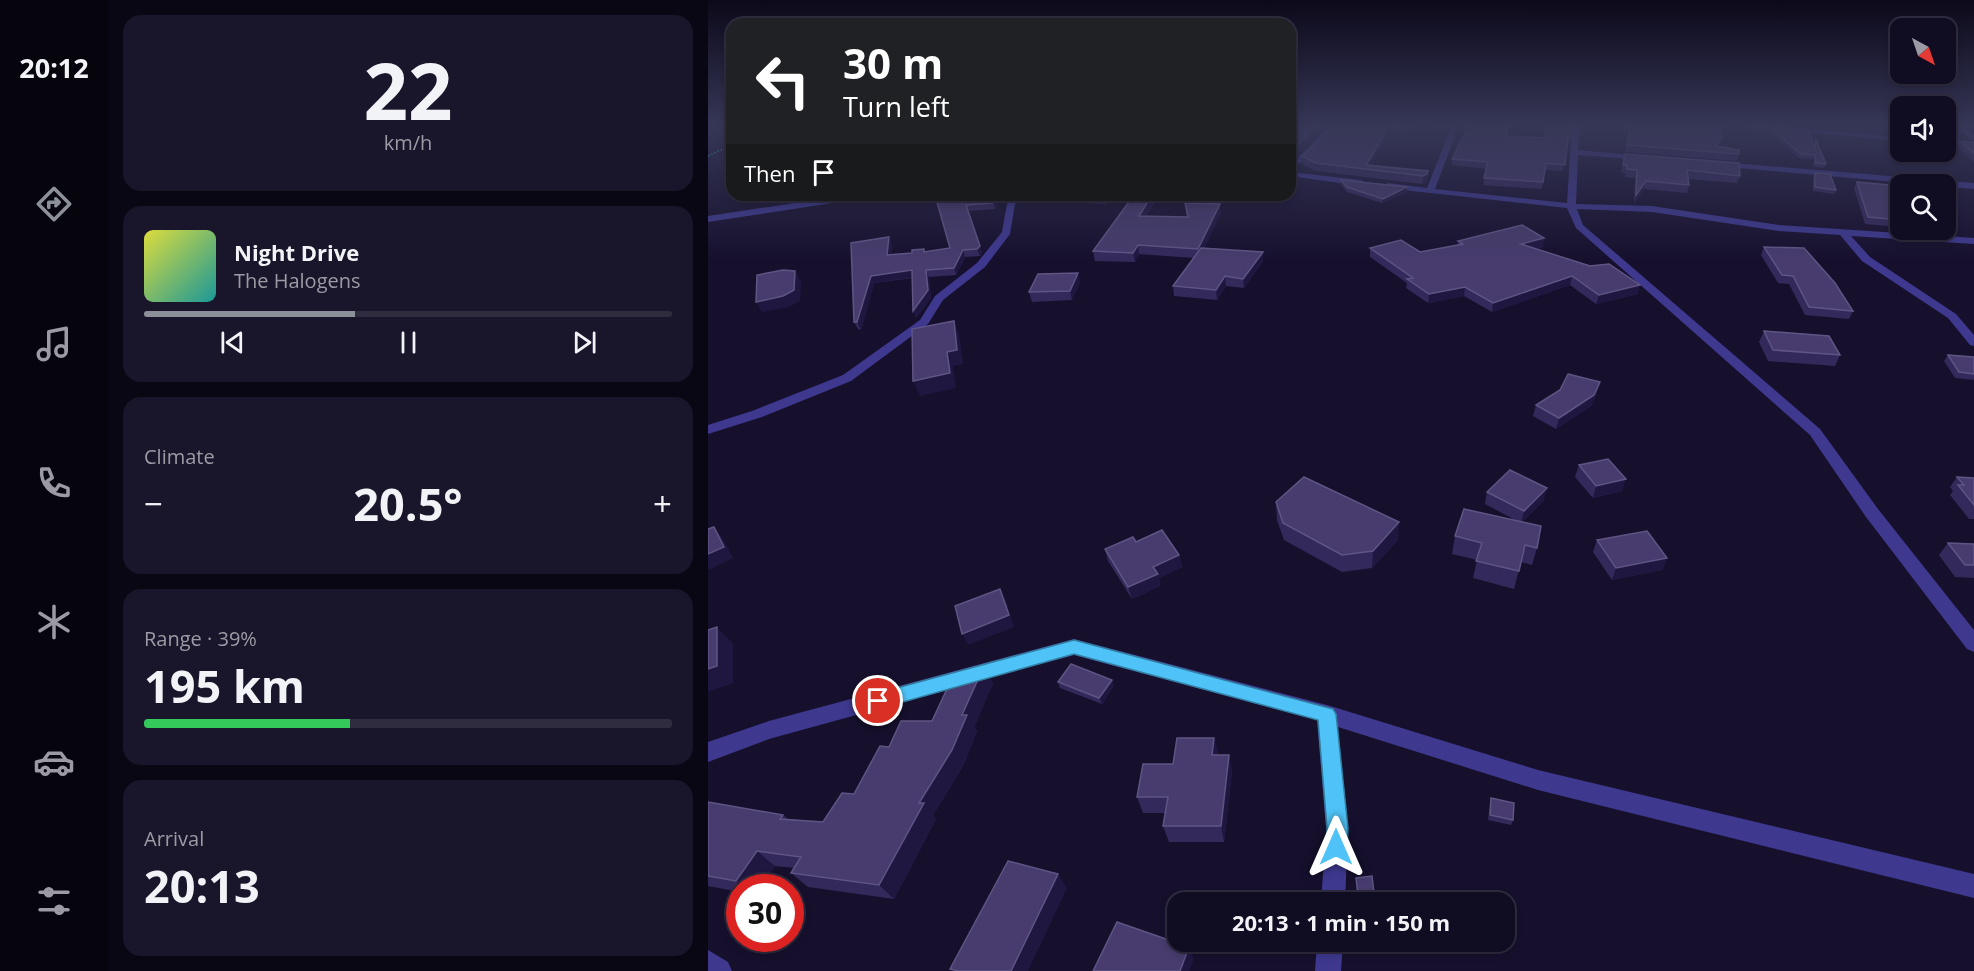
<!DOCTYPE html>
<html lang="en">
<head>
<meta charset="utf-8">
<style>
  :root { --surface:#100c22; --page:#19152a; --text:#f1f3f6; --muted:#9c9ba5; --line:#302c40; --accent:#8c9099 }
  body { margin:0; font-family:"Open Sans",sans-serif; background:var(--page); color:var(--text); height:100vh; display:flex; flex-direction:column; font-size:22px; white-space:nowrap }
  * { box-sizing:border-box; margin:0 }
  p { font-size:20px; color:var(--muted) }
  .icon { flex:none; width:33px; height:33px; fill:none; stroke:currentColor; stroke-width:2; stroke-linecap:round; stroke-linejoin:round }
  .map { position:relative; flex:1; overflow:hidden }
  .sheet { display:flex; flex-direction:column; gap:15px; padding:15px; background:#090713; width:600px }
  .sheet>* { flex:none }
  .banner { position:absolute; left:18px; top:18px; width:570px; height:183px; border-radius:18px; box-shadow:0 3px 9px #0003,0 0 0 2px var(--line); background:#202124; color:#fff; overflow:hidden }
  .needle { width:39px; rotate:140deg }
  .fabs { position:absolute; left:1182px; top:18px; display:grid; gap:12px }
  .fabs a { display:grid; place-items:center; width:66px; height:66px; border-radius:12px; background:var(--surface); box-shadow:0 3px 9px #0003,0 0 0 2px var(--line); font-size:30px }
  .speed { position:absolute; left:18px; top:874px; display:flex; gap:12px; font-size:30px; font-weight:700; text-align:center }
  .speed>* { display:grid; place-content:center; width:78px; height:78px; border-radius:50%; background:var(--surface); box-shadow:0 3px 9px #0003,0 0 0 2px var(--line); line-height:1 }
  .speed .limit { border:9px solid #d22; background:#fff; color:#111 }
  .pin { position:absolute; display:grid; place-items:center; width:51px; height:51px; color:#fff; margin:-26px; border:3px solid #fff; border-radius:50%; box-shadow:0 2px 6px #0007 }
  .me { position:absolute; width:66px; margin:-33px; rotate:0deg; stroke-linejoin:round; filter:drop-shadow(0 0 4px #0008) }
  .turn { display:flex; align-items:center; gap:21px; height:126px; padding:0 18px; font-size:27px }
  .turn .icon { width:78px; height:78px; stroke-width:2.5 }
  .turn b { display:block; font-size:42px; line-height:51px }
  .then { display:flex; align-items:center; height:57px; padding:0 18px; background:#0003; gap:12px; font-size:22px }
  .big { font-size:45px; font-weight:700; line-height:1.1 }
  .sheet .widget { flex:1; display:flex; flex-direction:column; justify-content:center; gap:9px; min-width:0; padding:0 21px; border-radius:18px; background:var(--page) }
  .sheet .dial { align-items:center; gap:0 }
  .dial b { font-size:78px; line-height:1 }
  .song { display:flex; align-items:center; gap:18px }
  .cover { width:72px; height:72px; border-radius:9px; background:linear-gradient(135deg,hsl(60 70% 55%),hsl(180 70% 35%)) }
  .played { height:6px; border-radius:3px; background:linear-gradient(90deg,var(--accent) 40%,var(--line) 40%) }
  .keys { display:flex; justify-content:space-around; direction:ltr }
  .heat { display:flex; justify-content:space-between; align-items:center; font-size:33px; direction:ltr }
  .charge { height:9px; border-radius:4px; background:linear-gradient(90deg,#34c759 39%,var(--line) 0) }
  .trip { position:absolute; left:459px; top:892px; width:348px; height:60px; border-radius:18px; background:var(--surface); box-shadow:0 3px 9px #0003,0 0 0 2px var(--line); font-weight:700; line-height:60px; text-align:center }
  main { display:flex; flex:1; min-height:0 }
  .tab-bar { display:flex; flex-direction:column; width:108px; justify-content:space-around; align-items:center; background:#06050e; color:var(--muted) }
  .tab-bar .icon { width:42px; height:42px }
  .tab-bar .active { color:var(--accent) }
  .tab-bar b { font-size:27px; color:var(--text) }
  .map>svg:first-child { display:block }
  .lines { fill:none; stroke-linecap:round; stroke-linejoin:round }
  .path { stroke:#2ac5be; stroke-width:2; stroke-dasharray:1.5 2; stroke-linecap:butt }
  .minor { fill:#3e398f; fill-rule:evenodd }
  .wall { fill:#34295b }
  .shaded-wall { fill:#201741 }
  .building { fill:#473c6d; stroke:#5f5584; stroke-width:1.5 }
  .route { fill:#4fc3f7; stroke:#337fa1; stroke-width:1.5 }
</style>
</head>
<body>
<main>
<nav class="tab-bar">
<b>20:12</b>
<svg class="icon active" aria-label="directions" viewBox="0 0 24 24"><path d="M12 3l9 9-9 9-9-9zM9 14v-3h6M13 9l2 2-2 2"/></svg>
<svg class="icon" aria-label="music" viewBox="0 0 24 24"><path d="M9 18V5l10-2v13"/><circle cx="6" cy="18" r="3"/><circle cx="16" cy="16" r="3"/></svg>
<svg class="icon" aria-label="phone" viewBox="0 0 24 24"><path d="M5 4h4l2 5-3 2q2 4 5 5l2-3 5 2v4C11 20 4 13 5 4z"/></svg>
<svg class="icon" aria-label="climate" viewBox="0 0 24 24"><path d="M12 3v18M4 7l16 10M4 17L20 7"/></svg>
<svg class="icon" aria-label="car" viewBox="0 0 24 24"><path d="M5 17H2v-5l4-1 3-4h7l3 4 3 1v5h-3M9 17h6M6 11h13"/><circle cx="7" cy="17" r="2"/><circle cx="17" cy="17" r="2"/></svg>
<svg class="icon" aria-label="filters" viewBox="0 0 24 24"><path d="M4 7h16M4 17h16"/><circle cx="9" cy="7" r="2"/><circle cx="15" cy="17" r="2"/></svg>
</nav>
<section class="sheet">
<div class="widget dial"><b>22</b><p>km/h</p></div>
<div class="widget">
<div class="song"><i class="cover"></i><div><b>Night Drive</b><p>The Halogens</p></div></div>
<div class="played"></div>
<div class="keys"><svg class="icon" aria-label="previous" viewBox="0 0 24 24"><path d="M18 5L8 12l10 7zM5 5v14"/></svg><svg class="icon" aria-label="pause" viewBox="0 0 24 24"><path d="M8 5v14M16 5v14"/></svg><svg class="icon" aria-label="next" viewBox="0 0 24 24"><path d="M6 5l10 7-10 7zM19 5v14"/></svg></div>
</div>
<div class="widget"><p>Climate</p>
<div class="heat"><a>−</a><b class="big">20.5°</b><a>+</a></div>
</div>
<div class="widget"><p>Range · 39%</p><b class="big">195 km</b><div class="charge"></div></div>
<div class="widget"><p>Arrival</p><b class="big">20:13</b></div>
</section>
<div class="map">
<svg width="1266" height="971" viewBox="0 0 1266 971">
  <rect width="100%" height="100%" fill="#16102d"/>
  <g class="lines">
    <polyline class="path" points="0,156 24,145"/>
    <g class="minor">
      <polygon points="620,125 627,125 607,151 582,171 582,165 601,147"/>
      <polygon points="744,125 751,125 727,189 859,203 864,125 872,125 870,150 936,156 940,158 936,160 870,155 868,204 944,206 1071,225 1266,238 1266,244 1143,236 1162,257 1248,314 1266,335 1266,346 1262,345 1240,318 1154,261 1132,235 1071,231 944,212 869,209 875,225 1112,429 1170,509 1266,630 1266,652 1259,649 1158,517 1102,435 868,228 859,208 677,188 676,186 680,183 719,188"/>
      <polygon points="1015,125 1048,125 1192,137 1192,141"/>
      <polygon points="1245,125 1253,125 1266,135 1266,141"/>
      <polygon points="1238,140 1266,142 1266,146 1238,144"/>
      <polygon points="1011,162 1266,183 1266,189 1008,166 1007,164"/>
      <polygon points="582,172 653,180 657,183 653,186 582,176"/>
      <polygon points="140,195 161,195 157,198 0,222 0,216"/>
      <polygon points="305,195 313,195 307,204 302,234 277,267 235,300 220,324 143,381 54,417 0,434 0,425 44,411 135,375 212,320 227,296 269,263 294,232 299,204"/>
      <polygon points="366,639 619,705 830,770 1266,874 1266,898 830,790 630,727 640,828 637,903 613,903 618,828 609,720 366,655 61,739 0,762 0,742 61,721"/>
      <polygon points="609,942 635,942 633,971 607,971"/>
      <polygon points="0,950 20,962 24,971 0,971"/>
    </g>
  </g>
  <g class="wall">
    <polygon points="582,125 617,125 584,160 582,158"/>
    <polygon points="624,125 737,125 736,128 704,125 696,134 682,132 662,165 720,171 719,182 714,184 608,171 594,164 594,156 609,144"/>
    <polygon points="761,125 802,125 799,136 836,138 862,138 861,144 859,144 855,171 837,170 834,189 775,185 779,169 744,165 744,159"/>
    <polygon points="921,125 992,125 1014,137 1010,147 1031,154 1029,161 917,152"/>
    <polygon points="1061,127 1106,144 1108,140 1118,164 1116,168 1105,167 1106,159 1091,158 1059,131"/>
    <polygon points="1254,142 1266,142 1266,162 1251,147"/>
    <polygon points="917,154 1032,176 1029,183 980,179 981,185 979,193 936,189 926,203 927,178 917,177 917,173 913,172"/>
    <polygon points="1107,173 1128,190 1126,194 1105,191 1105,177"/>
    <polygon points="633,180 699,187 699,192 674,203 639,192 633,184"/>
    <polygon points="1149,182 1192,186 1192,227 1157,224 1146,188"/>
    <polygon points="227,195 292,195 287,209 260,211 274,253 272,256 257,257 248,275 221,277 223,298 208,318 204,278 166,283 153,330 150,329 146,322 184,244 183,255 204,253 242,248"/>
    <polygon points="375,195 404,195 397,204 377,203"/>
    <polygon points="426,195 451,195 438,216 479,217 477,203 512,204 513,213 496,248 555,261 536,288 518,286 509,300 466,296 465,286 486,258 431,254 427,262 387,261 385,251"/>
    <polygon points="750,241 835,247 827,249 930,294 888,304 862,285 784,312 756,296 720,303 698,288 699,283 662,257 662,248 712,252 750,245"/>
    <polygon points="1056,247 1145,311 1141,319 1097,315 1081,284 1070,283 1053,255"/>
    <polygon points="372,282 364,300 324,302 321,292"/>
    <polygon points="1056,331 1132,355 1127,366 1060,361 1051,342"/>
    <polygon points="1240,355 1266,357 1266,380 1247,378 1236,361"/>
    <polygon points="889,393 883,406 848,429 825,416 828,405"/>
    <polygon points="871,465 914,491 885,498 867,477"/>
    <polygon points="1249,477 1266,478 1266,519 1261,519 1242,495 1245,491 1242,487"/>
    <polygon points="779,492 836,500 814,522 829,548 824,565 813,562 806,589 765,578 769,560 744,554 747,536 809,521 777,504"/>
    <polygon points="568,502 690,540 664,568 634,572 576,540 569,520"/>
    <polygon points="889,540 959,558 954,570 904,580 885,552"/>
    <polygon points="428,542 471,555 474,567 451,578 452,586 424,599 400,561 397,549"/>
    <polygon points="1240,543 1266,544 1266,578 1247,577 1231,555"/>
    <polygon points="350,682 406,685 394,704 352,688"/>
    <polygon points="285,683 266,727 269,731 255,766 225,815 228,819 186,899 100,887 83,873 86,868 67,866 51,888 32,888 32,892 0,886 0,802 75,815 80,819 115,822 146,794 181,747"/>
    <polygon points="506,738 510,755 521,755 524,771 516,842 461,842 455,826 458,813 435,813 429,797 465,764"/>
    <polygon points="783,798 805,820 803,825 780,820 782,804"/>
    <polygon points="648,878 666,893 665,898 649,900"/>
  </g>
  <g class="shaded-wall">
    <polygon points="609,125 617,125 584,160 584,151"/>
    <polygon points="682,125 682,132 660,169 658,165"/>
    <polygon points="697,125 704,125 696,134 696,126"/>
    <polygon points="720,171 719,182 714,184 715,176"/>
    <polygon points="938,181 936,189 926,203 928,195"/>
    <polygon points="699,187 699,192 674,203 675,199"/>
    <polygon points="288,195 292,195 287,209 285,203"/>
    <polygon points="396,195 404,195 397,204 395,196"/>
    <polygon points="444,195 451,195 432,225 431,216"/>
    <polygon points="512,204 513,213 491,258 490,249"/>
    <polygon points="181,237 184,244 182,262 179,255"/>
    <polygon points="836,238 835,247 811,253 813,244"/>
    <polygon points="430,245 431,254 427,262 425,253"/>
    <polygon points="272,246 274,253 272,256 269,249"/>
    <polygon points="255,250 257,257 248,275 246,268"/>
    <polygon points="555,252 555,261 536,288 535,279"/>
    <polygon points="204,270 207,277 166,283 153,330 149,322 163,276"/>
    <polygon points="218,270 221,277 223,298 208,318 205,311"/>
    <polygon points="87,271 93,282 92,301 81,307 54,312 48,302"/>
    <polygon points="370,273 372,282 364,300 362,291"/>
    <polygon points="517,276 518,286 509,300 508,290"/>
    <polygon points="864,276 862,285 784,312 785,303"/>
    <polygon points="932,285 930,294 888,304 891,295"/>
    <polygon points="757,287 756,296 720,303 721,294"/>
    <polygon points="246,321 251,335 255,364 245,366 248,388 212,396 205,381 239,352"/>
    <polygon points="892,382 889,393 883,406 848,429 851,418"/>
    <polygon points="918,479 914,491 885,498 888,486"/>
    <polygon points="839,488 836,500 813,523 816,511"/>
    <polygon points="691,522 690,540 664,568 665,551"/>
    <polygon points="6,527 15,539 25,558 0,570 0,554"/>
    <polygon points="471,555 474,567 451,578 452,586 424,599 420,587 445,567"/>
    <polygon points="959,558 954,570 904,580 908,568"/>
    <polygon points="292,589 298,601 306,627 260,645 254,634"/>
    <polygon points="9,627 25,644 25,683 0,692 0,669"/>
    <polygon points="276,666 285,683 266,727 269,731 255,766 225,815 228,819 186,899 171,885 211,803 254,715"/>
    <polygon points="404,680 406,685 394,704 391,698"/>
    <polygon points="506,738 510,755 504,755"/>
    <polygon points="521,755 524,771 516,842 513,826"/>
    <polygon points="49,851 67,866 51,888 37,888 28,881"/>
    <polygon points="350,874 359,888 320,971 303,971"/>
    <polygon points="481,947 486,959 481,971 472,971"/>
  </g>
  <g class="building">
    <polygon points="582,125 609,125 584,151 582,150"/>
    <polygon points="624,125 682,125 658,165 720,171 719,174 715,176 608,163 594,156 609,144"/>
    <polygon points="761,125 801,125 798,136 837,138 838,125 862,125 862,138 860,138 857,165 838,163 835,182 776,178 780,162 744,159"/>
    <polygon points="922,125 992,125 1013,128 1014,137 1008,146 1031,150 1031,154 919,145"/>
    <polygon points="1061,127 1100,131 1107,147 1108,140 1118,164 1107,163 1107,155 1093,154"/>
    <polygon points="1254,142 1266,142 1266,154"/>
    <polygon points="917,154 1031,163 1032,176 979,170 981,185 938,181 928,195 929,170 919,169 919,165 915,165"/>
    <polygon points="1107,173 1122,174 1128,190 1107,187"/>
    <polygon points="633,180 699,187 675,199 639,187"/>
    <polygon points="1149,182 1192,186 1192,220 1160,217"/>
    <polygon points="227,195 288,195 285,203 258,205 272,246 269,249 255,250 246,268 218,270 220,290 205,311 204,270 163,276 149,322 146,322 143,243 181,237 179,255 204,253 204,250 216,249 216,252 242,248"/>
    <polygon points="426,195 444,195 431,216 480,217 477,203 512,204 490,249 430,245 425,253 385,251"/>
    <polygon points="814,225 836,238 813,244 882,266 901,264 932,285 891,295 864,276 785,303 757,287 721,294 699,279 705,278 662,248 693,240 712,252 755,244 750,241"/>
    <polygon points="1056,247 1096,248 1127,283 1145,311 1101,307 1085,276 1074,275"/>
    <polygon points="493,248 555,252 535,279 517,276 508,290 465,286"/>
    <polygon points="75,270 87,271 86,290 75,296 48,302 49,275"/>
    <polygon points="370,273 362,291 321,292 330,274"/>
    <polygon points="246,321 249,350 239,352 242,373 205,381 204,329"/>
    <polygon points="1056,331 1121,336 1132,355 1065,350"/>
    <polygon points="1240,355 1266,357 1266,374 1251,372"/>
    <polygon points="860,374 892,382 886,395 851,418 828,405 852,390"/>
    <polygon points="900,459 918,479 888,486 871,465"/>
    <polygon points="802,470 839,488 816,511 779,492"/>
    <polygon points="596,477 691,522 665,551 634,555 575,523 568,502"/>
    <polygon points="1249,477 1266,478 1266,505 1250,485 1256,485"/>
    <polygon points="756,509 833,526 829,548 817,545 811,571 768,561 774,543 747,536"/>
    <polygon points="6,527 16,547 0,554 0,529"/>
    <polygon points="454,530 471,555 445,567 450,574 420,587 397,549 425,537 428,542"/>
    <polygon points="939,531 959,558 908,568 889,540"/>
    <polygon points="1240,543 1266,544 1266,565 1257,565"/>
    <polygon points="292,589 301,615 254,634 247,606"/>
    <polygon points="9,627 9,666 0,669 0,630"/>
    <polygon points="363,664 404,680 391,698 350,682"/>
    <polygon points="276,666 254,715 259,715 244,750 211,803 216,803 171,885 83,873 93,857 49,851 28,881 0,876 0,802 75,815 72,819 115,822 134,793 146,794 172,746 181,747 193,721 224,721 246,674"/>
    <polygon points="469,738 506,738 504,755 521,755 513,826 455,826 460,797 429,797 435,764 465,764"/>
    <polygon points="783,798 806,803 805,820 782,815"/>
    <polygon points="300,861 350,874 303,971 250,971 242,969"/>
    <polygon points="664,876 666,893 650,895 648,878"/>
    <polygon points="409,922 481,947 472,971 385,971"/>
  </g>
  <linearGradient id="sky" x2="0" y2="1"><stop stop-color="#0c0919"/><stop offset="0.48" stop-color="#363757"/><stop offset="1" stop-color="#363757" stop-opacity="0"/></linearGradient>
  <rect width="1266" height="261" fill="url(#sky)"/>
  <polygon class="route" points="366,640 625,709 628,714 640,828 639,847 636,854 628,857 621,854 618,847 619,828 610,720 366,654 170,709 163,706 161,701 163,695 170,693"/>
</svg>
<div class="fabs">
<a><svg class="needle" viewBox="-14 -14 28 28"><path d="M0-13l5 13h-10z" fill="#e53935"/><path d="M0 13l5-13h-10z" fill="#9c9ba5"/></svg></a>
<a><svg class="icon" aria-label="sound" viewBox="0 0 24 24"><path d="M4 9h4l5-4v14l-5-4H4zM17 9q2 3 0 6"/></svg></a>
<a><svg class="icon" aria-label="search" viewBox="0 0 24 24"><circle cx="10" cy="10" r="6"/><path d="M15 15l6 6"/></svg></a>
</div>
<div class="speed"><div class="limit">30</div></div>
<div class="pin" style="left:170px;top:701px;background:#d93025"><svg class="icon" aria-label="arrive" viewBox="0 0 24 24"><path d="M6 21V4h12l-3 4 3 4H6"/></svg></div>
<svg class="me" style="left:628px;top:847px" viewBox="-20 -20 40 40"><path d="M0-17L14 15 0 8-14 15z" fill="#4fc3f7" stroke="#fff" stroke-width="4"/></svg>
<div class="trip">20:13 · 1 min · 150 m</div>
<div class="banner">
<div class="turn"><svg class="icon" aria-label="left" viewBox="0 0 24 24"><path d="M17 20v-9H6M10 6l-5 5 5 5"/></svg><div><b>30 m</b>Turn left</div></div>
<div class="then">Then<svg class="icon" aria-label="arrive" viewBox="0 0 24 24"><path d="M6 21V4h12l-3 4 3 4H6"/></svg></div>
</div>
</div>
</main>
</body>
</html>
